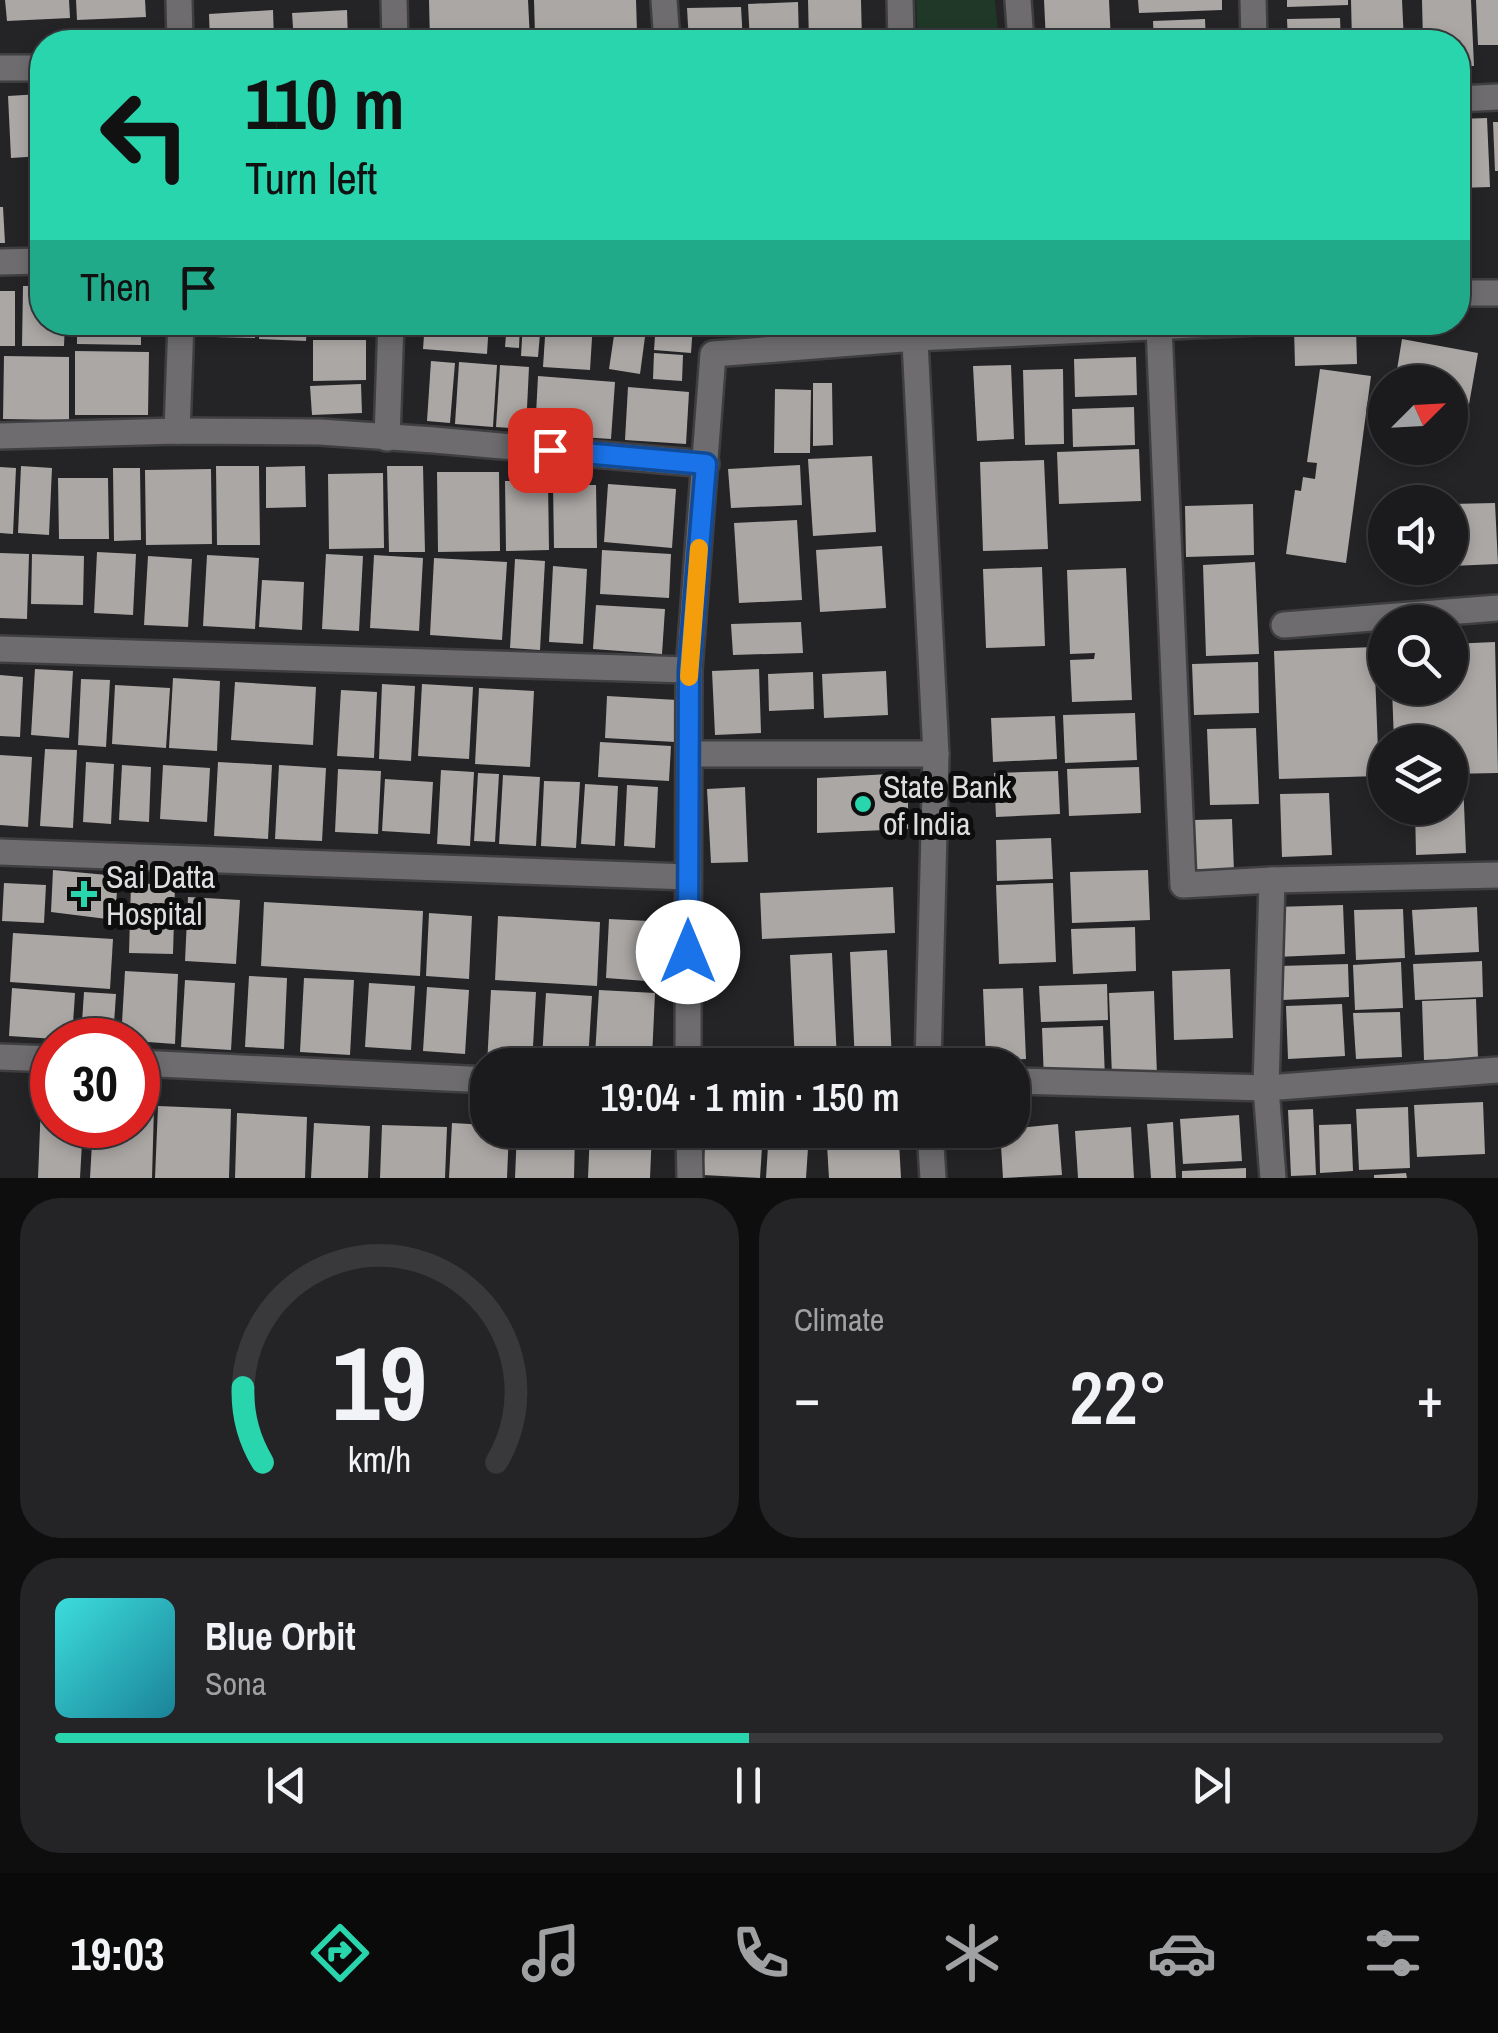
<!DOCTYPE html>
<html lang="en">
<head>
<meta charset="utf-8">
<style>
  :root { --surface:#1b1a1c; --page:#242325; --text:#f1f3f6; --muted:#a0a1a3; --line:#39383b; --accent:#29d5ac }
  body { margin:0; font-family:"Archivo Narrow",sans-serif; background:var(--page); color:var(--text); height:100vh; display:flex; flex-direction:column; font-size:38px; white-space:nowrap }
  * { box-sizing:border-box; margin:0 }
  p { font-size:32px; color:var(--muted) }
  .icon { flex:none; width:55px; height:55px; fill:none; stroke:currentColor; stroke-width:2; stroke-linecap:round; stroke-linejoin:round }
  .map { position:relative; height:1178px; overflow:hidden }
  .panel { display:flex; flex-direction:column; gap:20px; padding:20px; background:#0f0e0f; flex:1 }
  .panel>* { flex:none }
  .banner { position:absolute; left:30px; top:30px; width:1440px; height:305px; border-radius:40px; box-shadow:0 5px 15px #0003,0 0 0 2px var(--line); background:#29d5ac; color:#111; overflow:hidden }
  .needle { width:65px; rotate:66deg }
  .fabs { position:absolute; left:1368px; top:365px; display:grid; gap:20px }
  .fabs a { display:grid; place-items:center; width:100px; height:100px; border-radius:50%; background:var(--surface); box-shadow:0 5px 15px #0003,0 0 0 2px var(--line); font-size:50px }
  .speed { position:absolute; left:30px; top:1018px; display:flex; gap:20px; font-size:50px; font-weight:700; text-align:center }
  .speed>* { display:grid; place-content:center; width:130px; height:130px; border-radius:50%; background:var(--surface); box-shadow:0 5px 15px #0003,0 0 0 2px var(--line); line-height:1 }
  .speed .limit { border:15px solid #d22; background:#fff; color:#111 }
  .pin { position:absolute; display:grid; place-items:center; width:85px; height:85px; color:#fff; margin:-42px; border-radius:20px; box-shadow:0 5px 15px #0006 }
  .me { position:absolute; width:110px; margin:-55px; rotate:0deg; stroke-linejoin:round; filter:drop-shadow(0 0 8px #0008) }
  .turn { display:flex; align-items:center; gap:35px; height:210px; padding:0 50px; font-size:45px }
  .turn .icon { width:130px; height:130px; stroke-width:2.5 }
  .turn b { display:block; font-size:70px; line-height:85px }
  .then { display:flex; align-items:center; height:95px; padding:0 50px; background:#0003; gap:20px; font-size:38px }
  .big { font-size:75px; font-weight:600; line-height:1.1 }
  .panel .tile { flex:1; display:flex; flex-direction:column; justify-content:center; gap:15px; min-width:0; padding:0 35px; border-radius:40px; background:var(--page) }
  .panel .dial { align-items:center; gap:0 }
  .dial svg { height:260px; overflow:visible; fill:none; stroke:var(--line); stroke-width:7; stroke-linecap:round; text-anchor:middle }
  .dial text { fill:var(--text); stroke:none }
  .song { display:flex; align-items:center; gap:30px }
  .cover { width:120px; height:120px; border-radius:15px; background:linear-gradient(135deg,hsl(180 70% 55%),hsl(190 70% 35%)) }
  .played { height:10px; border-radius:5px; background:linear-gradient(90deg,var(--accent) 50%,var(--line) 50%) }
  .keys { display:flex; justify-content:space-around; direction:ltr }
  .heat { display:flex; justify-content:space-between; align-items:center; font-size:55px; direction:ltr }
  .panel .tiles { flex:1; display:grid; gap:20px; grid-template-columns:1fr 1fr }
  .tile:last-child { grid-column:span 2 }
  .trip { position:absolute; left:470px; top:1048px; width:560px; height:100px; border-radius:40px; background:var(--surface); box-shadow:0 5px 15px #0003,0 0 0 2px var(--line); font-weight:600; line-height:100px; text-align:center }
  .tab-bar { display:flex; height:160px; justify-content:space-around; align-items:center; background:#0b0a0b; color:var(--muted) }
  .tab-bar .icon { width:70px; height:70px }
  .tab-bar .on { color:var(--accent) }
  .tab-bar b { font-size:45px; color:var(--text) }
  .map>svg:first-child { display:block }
  .green { fill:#1f3827 }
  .building { fill:#aaa7a5 }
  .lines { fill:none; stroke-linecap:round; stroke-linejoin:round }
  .minor-casing { stroke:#3f3e41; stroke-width:30 }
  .minor { stroke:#6e6c6f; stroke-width:25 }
  .route-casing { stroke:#114b97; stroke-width:25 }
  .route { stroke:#1a73e8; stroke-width:18 }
  .slow { stroke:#f59e0b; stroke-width:18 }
  .poi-dot { fill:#29d5ac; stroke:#0d0d0e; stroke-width:4 }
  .labels { text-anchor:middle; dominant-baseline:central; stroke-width:10; stroke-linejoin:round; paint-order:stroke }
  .poi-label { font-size:32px; fill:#dedddf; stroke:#0d0d0e; text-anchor:start }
</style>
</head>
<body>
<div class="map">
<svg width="1498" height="1178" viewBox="0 0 1498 1178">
  <rect width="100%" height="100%" fill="#242326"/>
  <polygon class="green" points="916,0 995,0 999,42 918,42"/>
  <g class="building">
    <polygon points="5,0 69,0 70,18 7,21"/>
    <polygon points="76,0 145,0 146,17 77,20"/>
    <polygon points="429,0 528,0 530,40 430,42"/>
    <polygon points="534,0 636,0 637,31 535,35"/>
    <polygon points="808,0 861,0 862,42 809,42"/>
    <polygon points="1044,0 1109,0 1111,42 1046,42"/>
    <polygon points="1138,0 1222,0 1222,10 1139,13"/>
    <polygon points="1287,0 1348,0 1348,5 1287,7"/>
    <polygon points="1351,0 1402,0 1404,42 1352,42"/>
    <polygon points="1422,0 1471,0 1474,66 1458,66 1458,42 1423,42"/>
    <polygon points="1476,0 1498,0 1498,45 1478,45"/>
    <polygon points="798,2 799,42 750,42 748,4"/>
    <polygon points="741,7 743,42 689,42 687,8"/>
    <polygon points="273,10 274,42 210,42 209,14"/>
    <polygon points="347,10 348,42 294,42 292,13"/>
    <polygon points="1340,18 1341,42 1288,42 1287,19"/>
    <polygon points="1205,19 1206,42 1154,42 1153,21"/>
    <polygon points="40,94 42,156 11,158 8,96"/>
    <polygon points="1487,118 1490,187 1458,188 1458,119"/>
    <polygon points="1493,122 1498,122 1498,171 1495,171"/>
    <polygon points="0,207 3,207 5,243 0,243"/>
    <polygon points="23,286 42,286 42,322 65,322 64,346 22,346"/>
    <rect x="0" y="291" width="15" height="55"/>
    <polygon points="77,322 141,322 141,345 77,344"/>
    <polygon points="214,322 256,322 255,338 214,337"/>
    <polygon points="260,322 307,322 306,341 259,339"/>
    <polygon points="316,322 371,322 370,334 315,329"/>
    <polygon points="425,322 489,322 487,354 423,349"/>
    <polygon points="507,322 520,322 519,348 505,347"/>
    <polygon points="523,322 541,322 538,357 521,356"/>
    <polygon points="546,322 593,322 590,370 543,367"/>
    <polygon points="616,322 647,322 640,374 609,369"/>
    <polygon points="656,322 693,325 691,353 654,350"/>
    <polygon points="699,322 759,322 759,333 700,335"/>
    <polygon points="1356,327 1357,364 1295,366 1294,328"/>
    <polygon points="1402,339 1478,353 1464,433 1450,430 1450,382 1395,382"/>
    <polygon points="313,340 366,340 366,380 313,381"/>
    <polygon points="75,351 149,352 148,415 75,415"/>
    <polygon points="654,353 683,355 682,381 653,379"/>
    <polygon points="4,356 69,357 69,420 3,419"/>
    <polygon points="1136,357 1137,395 1075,397 1074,359"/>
    <polygon points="431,361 455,363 450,423 427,421"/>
    <polygon points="459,362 497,365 493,427 455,424"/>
    <polygon points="500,365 529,367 526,429 496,427"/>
    <polygon points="1011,365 1014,439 977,441 973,366"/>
    <polygon points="1063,369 1064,444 1025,445 1023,370"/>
    <polygon points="1320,369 1371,376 1346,563 1286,554 1295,490 1301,491 1303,477 1315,479 1317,463 1307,462"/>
    <polygon points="538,376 615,382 611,439 535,434"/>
    <polygon points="813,383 832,383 833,445 813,446"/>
    <polygon points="361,384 362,413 312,415 310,386"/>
    <polygon points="628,387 689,392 686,444 625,440"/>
    <polygon points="775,389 811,390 810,453 774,453"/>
    <polygon points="1134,407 1135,445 1073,447 1072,409"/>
    <polygon points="1139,449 1141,501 1059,504 1057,452"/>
    <polygon points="872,456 876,532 813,536 808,459"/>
    <polygon points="1044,460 1048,549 983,551 980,462"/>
    <polygon points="800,465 802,505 731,508 728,469"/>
    <polygon points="21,466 52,468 49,535 18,533"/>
    <polygon points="216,466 259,466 260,545 217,545"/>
    <polygon points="305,466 306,507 266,508 266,467"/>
    <polygon points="387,466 423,466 425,552 389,552"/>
    <polygon points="0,467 16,468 13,534 0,533"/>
    <polygon points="113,468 140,468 141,540 114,541"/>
    <polygon points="211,469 212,544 146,545 145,470"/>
    <polygon points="437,472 499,472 500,551 438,552"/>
    <polygon points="383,473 384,548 329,549 328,474"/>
    <polygon points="58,478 108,478 109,539 59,539"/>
    <polygon points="548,480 549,550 506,551 505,481"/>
    <polygon points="608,484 676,489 672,548 604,542"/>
    <polygon points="553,485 596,485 597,548 554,548"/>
    <polygon points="1495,503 1498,564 1451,566 1450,504"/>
    <polygon points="1253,504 1254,555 1186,557 1185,506"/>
    <polygon points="797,520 802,600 739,603 734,523"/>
    <polygon points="882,546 886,608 820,612 816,550"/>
    <polygon points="602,550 671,554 669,598 600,594"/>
    <polygon points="97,552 136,554 133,615 94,613"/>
    <polygon points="0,553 29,554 27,619 0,618"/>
    <polygon points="32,554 84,556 83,605 31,604"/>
    <polygon points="326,554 363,556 359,631 322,629"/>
    <polygon points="207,555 259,558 255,629 203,626"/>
    <polygon points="374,555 423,558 419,631 370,628"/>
    <polygon points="148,556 192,559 188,627 144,625"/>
    <polygon points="434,558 507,562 502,640 430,635"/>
    <polygon points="515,559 545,561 540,650 510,648"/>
    <polygon points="1255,562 1259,654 1206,656 1203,565"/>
    <polygon points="553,566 587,569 583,644 549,642"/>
    <polygon points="1042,567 1045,646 986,648 983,569"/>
    <polygon points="1126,568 1132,700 1072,702 1070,660 1094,659 1095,653 1070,654 1067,570"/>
    <polygon points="262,580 304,582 302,630 259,627"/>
    <polygon points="596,605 665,609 662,654 593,649"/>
    <polygon points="801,622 803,653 733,655 731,624"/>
    <polygon points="1495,642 1498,773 1450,774 1450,742 1394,742 1392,688 1450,688 1450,644"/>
    <polygon points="1374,647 1379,776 1279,779 1274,651"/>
    <polygon points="1258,662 1259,713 1194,715 1192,664"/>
    <polygon points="35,669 73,671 69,738 31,735"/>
    <polygon points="759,669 761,733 715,735 712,671"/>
    <polygon points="886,671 888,715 824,718 822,674"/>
    <polygon points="813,672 814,709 769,711 768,674"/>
    <polygon points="0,675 23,677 20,737 0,736"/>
    <polygon points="173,678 220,681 217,751 169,748"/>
    <polygon points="81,679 110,680 106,747 78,745"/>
    <polygon points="235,682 316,687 313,745 231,740"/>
    <polygon points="382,684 415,686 411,761 379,759"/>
    <polygon points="422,684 473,687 469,759 418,756"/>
    <polygon points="115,685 170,688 166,748 112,744"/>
    <polygon points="479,688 534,691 530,767 475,764"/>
    <polygon points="341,690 377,692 374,758 337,756"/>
    <polygon points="607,696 677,700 675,742 605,738"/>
    <polygon points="1135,713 1137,760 1065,763 1063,715"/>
    <polygon points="1055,716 1057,759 993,762 991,718"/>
    <polygon points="1256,728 1259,804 1210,805 1207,729"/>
    <polygon points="600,742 671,746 669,781 598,777"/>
    <polygon points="45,749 77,750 73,828 40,826"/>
    <polygon points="0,755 32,757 28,827 0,825"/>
    <polygon points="86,762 114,764 111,824 83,822"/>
    <polygon points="218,762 272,765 268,839 214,836"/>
    <polygon points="122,765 151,767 149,822 119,820"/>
    <polygon points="163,765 210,768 207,822 160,819"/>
    <polygon points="279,765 326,768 322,841 275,839"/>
    <polygon points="1139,767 1141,813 1069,816 1067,769"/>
    <polygon points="338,769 381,771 378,834 335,832"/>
    <polygon points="441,770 474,772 470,846 437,844"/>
    <polygon points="1058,771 1060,814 996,817 994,773"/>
    <polygon points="478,773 499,774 495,842 474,841"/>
    <polygon points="908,773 908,829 817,833 817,778"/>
    <polygon points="503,775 540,777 536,846 499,844"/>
    <polygon points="385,779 433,782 430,834 382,831"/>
    <polygon points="1450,780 1463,780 1466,853 1416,855 1415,808 1450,808"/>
    <polygon points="544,781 580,782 576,848 541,846"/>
    <polygon points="585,784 618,786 615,846 581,844"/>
    <polygon points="627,785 658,787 655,848 624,846"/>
    <polygon points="745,787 748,862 711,863 707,789"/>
    <polygon points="1329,793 1332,855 1282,857 1280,794"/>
    <polygon points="1232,819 1234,872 1196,874 1194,820"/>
    <polygon points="1051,838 1053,879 997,881 996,840"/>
    <polygon points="53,870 118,876 115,920 51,912"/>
    <polygon points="1148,870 1150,920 1072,923 1070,872"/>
    <polygon points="4,883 46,885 44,923 2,921"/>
    <polygon points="131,883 175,885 173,954 129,953"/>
    <polygon points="1053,883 1056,962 999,964 996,885"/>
    <polygon points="893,887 895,933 762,939 760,893"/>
    <polygon points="188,897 240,900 236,964 185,961"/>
    <polygon points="264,902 423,911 420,976 261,966"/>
    <polygon points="1343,905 1345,954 1276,957 1274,907"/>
    <polygon points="1477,907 1479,952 1415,955 1412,910"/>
    <polygon points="1403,909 1405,958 1356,960 1354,910"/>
    <polygon points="429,913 472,916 469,979 426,976"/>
    <polygon points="498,916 600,922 597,986 495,980"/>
    <polygon points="609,919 649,921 646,981 606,978"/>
    <polygon points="1135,927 1136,971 1073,974 1071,929"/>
    <polygon points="13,933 113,939 110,989 10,982"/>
    <polygon points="887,950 892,1062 855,1064 850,952"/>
    <polygon points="832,953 837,1061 795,1063 790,955"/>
    <polygon points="1482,961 1483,997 1415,1000 1413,964"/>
    <polygon points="1401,962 1403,1008 1355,1010 1353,965"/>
    <polygon points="1348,964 1349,997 1282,1000 1280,966"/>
    <polygon points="1230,969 1233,1038 1174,1040 1172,971"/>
    <polygon points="125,971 178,974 175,1044 121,1040"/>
    <polygon points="249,976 287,978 284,1049 245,1047"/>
    <polygon points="304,978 354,980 350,1055 300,1052"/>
    <polygon points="185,980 235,983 231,1050 181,1047"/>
    <polygon points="369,983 415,986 411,1050 365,1047"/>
    <polygon points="1107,984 1108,1020 1041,1022 1039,986"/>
    <polygon points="427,987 469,990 465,1054 423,1051"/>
    <polygon points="12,988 75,993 72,1040 9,1036"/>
    <polygon points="1023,988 1026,1059 986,1061 983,989"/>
    <polygon points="491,990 536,992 532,1065 487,1065"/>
    <polygon points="599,990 655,993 652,1058 595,1055"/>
    <polygon points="1154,991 1157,1076 1112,1077 1109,993"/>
    <polygon points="84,992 116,994 113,1039 81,1037"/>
    <polygon points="546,993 592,996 588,1061 542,1058"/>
    <polygon points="1476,999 1478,1058 1424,1060 1422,1001"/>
    <polygon points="1342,1004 1345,1056 1288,1059 1286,1006"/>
    <polygon points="1400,1012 1402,1057 1356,1059 1353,1013"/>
    <polygon points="1103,1026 1105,1079 1044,1081 1042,1028"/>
    <polygon points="1483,1102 1485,1154 1417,1157 1414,1105"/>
    <polygon points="41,1103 52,1103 52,1125 83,1125 80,1178 38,1178"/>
    <polygon points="138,1106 154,1107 152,1178 90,1178 93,1125 138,1125"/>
    <polygon points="158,1106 231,1109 229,1178 155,1178"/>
    <polygon points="1408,1107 1410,1168 1359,1170 1356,1109"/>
    <polygon points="1313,1109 1316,1175 1291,1176 1288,1110"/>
    <polygon points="237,1113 307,1117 305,1178 235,1178"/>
    <polygon points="1239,1115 1242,1161 1183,1164 1180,1119"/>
    <polygon points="1173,1122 1176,1178 1151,1178 1147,1124"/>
    <polygon points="314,1123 370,1126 368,1178 311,1178"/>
    <polygon points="452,1123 488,1125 488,1130 509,1130 507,1178 449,1178"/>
    <polygon points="1058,1124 1062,1175 1003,1178 1000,1130"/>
    <polygon points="1351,1124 1353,1171 1320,1173 1319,1125"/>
    <polygon points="382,1125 447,1127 445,1178 380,1178"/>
    <polygon points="1131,1127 1134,1178 1078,1178 1075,1131"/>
    <polygon points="517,1130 575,1133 574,1178 515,1178"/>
    <polygon points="590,1130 652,1131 650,1178 588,1178"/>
    <polygon points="706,1130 763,1132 760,1178 703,1175"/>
    <polygon points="769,1130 809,1133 806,1178 766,1178"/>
    <polygon points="899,1142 901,1178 829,1178 827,1145"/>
    <polygon points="1246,1168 1246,1178 1182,1178 1182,1171"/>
    <polygon points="1406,1173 1407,1178 1374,1178 1374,1175"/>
  </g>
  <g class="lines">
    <g class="minor-casing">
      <g id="minor">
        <polyline points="179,0 180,42"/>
        <polyline points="394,0 395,42"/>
        <polyline points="664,0 667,42"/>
        <polyline points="900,0 901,42"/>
        <polyline points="1018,0 1021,42"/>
        <polyline points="1253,0 1254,42"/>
        <polyline points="0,68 42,68"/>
        <polyline points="1458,99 1498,97"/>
        <polyline points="0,262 42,261"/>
        <polyline points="1458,293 1498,293"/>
        <polyline points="914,322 936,754 928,1065"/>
        <polyline points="1159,327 1183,885 1272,880 1498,875"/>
        <polyline points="177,431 181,322"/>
        <polyline points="0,436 177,431 320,432 434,440 706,464"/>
        <polyline points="387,438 391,322"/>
        <polyline points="1284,625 1498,608"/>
        <polyline points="0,649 689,670"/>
        <polyline points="689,754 936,754"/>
        <polyline points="0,852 688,877"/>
        <polyline points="1272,880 1266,1088 1273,1178"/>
        <polyline points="0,1057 52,1059"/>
        <polyline points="138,1063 488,1080"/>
        <polyline points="688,1065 689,670 713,354 915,338 1258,322"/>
        <polyline points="1012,1081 1266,1088 1498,1070"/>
        <polyline points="689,1130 690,1178"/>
        <polyline points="930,1130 933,1178"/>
      </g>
    </g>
    <use href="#minor" class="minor"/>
  </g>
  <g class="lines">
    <g class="route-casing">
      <polyline id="route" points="550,450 706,464 689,670 688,952"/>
    </g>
    <use href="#route" class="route"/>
    <polyline class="slow" points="689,677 699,548"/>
  </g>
  <g class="poi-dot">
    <circle cx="863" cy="804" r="10"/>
    <path d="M79 879h10v10h10v10h-10v10h-10v-10h-10v-10h10z"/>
  </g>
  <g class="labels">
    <g class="poi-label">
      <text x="883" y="786">State Bank<tspan x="883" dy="37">of India</tspan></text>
      <text x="106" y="876">Sai Datta<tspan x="106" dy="37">Hospital</tspan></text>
    </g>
  </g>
</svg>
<div class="fabs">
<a><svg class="needle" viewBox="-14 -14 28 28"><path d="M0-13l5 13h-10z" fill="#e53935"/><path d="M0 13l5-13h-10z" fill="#a0a1a3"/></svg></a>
<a><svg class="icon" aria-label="sound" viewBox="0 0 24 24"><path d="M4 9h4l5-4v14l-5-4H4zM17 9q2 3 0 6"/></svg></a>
<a><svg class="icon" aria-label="search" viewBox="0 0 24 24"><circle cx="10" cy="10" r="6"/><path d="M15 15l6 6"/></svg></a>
<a><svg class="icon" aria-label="layers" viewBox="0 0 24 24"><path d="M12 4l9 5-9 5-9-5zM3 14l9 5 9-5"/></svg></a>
</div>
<div class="speed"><div class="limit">30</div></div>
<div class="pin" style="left:550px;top:450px;background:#d93025"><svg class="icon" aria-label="arrive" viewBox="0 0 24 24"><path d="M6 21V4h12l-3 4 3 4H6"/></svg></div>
<svg class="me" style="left:688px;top:952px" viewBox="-20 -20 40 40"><circle r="19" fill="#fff"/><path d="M0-13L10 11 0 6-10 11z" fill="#1a73e8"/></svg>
<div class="trip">19:04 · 1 min · 150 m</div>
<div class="banner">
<div class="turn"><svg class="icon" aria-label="left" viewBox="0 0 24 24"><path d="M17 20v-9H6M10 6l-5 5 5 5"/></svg><div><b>110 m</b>Turn left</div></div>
<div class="then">Then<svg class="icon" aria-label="arrive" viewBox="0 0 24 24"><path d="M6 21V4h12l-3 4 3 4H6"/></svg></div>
</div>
</div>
<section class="panel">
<div class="tiles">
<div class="tile dial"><svg viewBox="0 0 100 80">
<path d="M14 69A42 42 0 1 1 86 69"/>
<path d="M14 69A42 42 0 0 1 8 46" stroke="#29d5ac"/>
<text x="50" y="56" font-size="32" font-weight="700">19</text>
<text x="50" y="72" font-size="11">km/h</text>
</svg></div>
<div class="tile"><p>Climate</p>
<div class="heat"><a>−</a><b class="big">22°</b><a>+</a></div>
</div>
<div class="tile">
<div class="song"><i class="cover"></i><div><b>Blue Orbit</b><p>Sona</p></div></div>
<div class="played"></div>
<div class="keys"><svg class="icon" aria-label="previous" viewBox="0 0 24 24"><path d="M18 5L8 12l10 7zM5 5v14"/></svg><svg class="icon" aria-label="pause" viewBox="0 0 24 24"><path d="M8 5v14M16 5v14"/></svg><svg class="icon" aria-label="next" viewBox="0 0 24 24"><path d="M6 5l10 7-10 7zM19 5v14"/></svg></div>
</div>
</div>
</section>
<nav class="tab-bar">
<b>19:03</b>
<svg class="icon on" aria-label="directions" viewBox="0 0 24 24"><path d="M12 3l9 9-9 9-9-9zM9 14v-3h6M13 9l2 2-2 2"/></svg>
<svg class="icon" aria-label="music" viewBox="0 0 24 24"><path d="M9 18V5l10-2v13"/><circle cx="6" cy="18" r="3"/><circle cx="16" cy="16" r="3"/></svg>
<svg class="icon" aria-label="phone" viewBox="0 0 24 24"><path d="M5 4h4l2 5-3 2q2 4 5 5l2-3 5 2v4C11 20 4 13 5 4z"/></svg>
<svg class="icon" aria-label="climate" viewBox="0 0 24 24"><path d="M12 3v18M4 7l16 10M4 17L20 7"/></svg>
<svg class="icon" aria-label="car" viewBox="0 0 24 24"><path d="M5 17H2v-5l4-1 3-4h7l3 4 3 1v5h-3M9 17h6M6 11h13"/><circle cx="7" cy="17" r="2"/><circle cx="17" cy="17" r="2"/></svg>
<svg class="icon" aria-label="filters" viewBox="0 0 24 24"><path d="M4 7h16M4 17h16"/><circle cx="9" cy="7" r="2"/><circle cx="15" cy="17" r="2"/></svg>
</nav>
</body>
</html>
